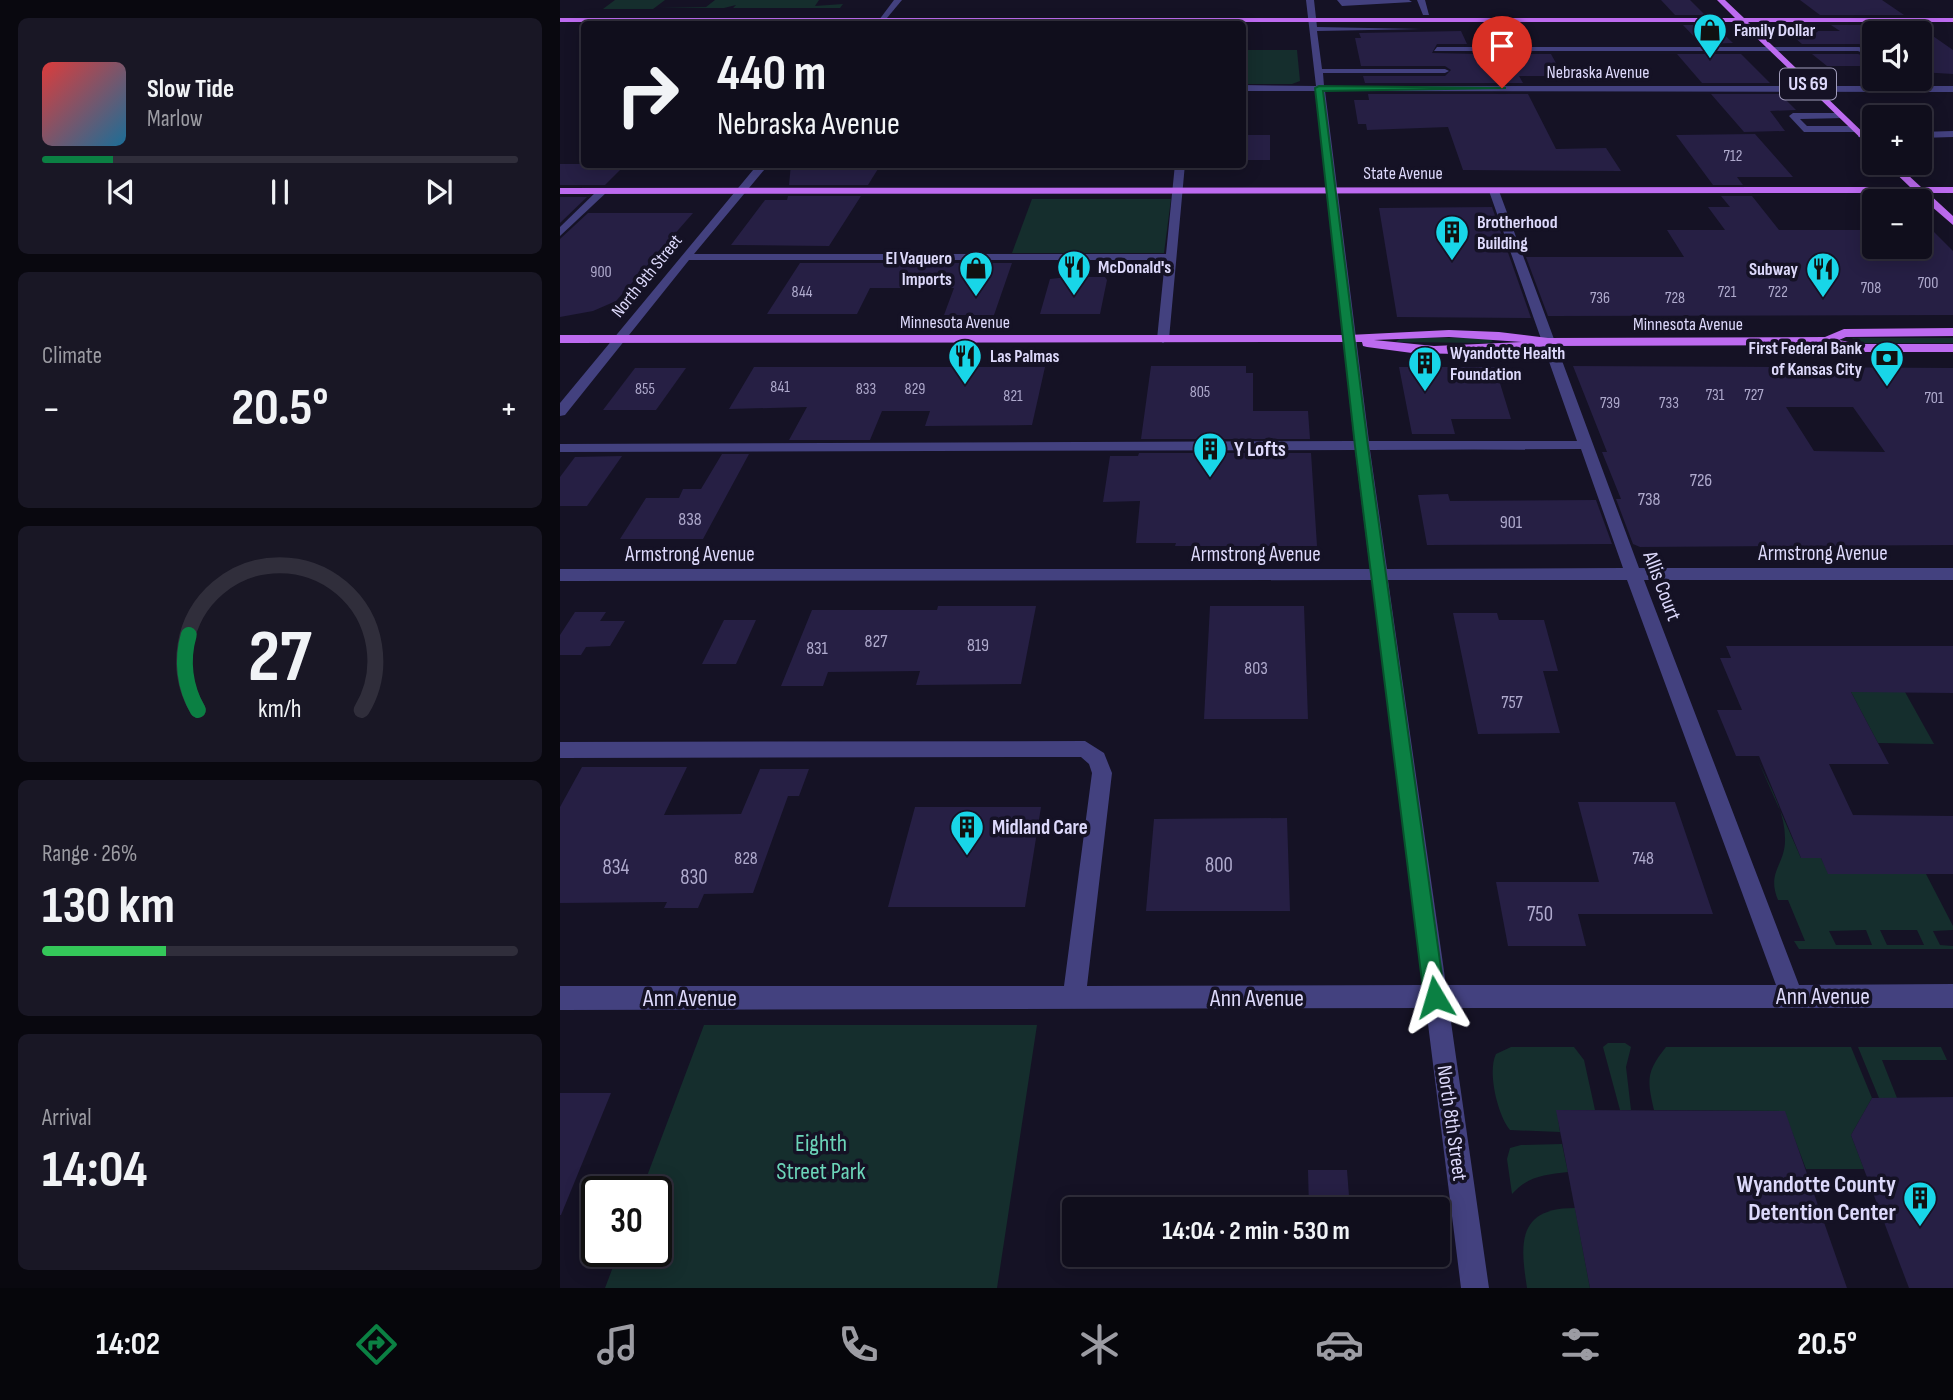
<!DOCTYPE html>
<html lang="en">
<head>
<meta charset="utf-8">
<style>
  :root { --surface:#100e1c; --page:#191725; --text:#f1f3f6; --muted:#9c9ca3; --line:#302e3b; --accent:#0b8043 }
  body { margin:0; font-family:"Sofia Sans Condensed",sans-serif; background:var(--page); color:var(--text); height:100vh; display:flex; flex-direction:column; font-size:26px; white-space:nowrap }
  * { box-sizing:border-box; margin:0 }
  p { font-size:23px; color:var(--muted) }
  .icon { flex:none; width:38px; height:38px; fill:none; stroke:currentColor; stroke-width:2; stroke-linecap:round; stroke-linejoin:round }
  .map { position:relative; flex:1; overflow:hidden }
  .details { display:flex; flex-direction:column; gap:18px; padding:18px; background:#09080f; width:560px }
  .details>* { flex:none }
  .top-card { position:absolute; left:21px; top:21px; width:665px; height:147px; border-radius:7px; box-shadow:0 4px 18px #0003,0 0 0 2px var(--line); background:#100e1c; color:var(--text); overflow:hidden }
  .fabs { position:absolute; left:1302px; top:21px; display:grid; gap:14px }
  .fabs a { display:grid; place-items:center; width:70px; height:70px; border-radius:7px; background:var(--surface); box-shadow:0 4px 18px #0003,0 0 0 2px var(--line); font-size:35px }
  .speed { position:absolute; left:21px; top:1176px; display:flex; gap:14px; font-size:35px; font-weight:700; text-align:center }
  .speed>* { display:grid; place-content:center; width:91px; height:91px; border-radius:50%; background:var(--surface); box-shadow:0 4px 18px #0003,0 0 0 2px var(--line); line-height:1 }
  .speed .limit { border:4px solid #111; border-radius:10px; background:#fff; color:#111 }
  .pin { position:absolute; display:grid; place-items:center; width:60px; height:60px; color:#fff; margin:-72px -30px; border-radius:50% 50% 50% 0; rotate:-45deg; box-shadow:0 0 7px #0007 }
  .pin .icon { rotate:45deg }
  .me { position:absolute; width:77px; margin:-38px; rotate:353deg; stroke-linejoin:round; filter:drop-shadow(0 0 5px #0008) }
  .turn { display:flex; align-items:center; gap:24px; height:147px; padding:0 21px; font-size:32px }
  .turn .icon { width:91px; height:91px; stroke-width:2.5 }
  .turn b { display:block; font-size:49px; line-height:60px }
  .big { font-size:52px; font-weight:700; line-height:1.1 }
  .details .card { flex:1; display:flex; flex-direction:column; justify-content:center; gap:10px; min-width:0; padding:0 24px; border-radius:10px; background:var(--page) }
  .details .dial { align-items:center; gap:0 }
  .dial svg { height:182px; overflow:visible; fill:none; stroke:var(--line); stroke-width:7; stroke-linecap:round; text-anchor:middle }
  .dial text { fill:var(--text); stroke:none }
  .song { display:flex; align-items:center; gap:21px }
  .cover { width:84px; height:84px; border-radius:10px; background:linear-gradient(135deg,hsl(0 70% 55%),hsl(200 70% 35%)) }
  .played { height:7px; border-radius:4px; background:linear-gradient(90deg,var(--accent) 15%,var(--line) 15%) }
  .keys { display:flex; justify-content:space-around; direction:ltr }
  .heat { display:flex; justify-content:space-between; align-items:center; font-size:38px; direction:ltr }
  .charge { height:10px; border-radius:5px; background:linear-gradient(90deg,#34c759 26%,var(--line) 0) }
  .trip { position:absolute; left:502px; top:1197px; width:388px; height:70px; border-radius:7px; background:var(--surface); box-shadow:0 4px 18px #0003,0 0 0 2px var(--line); font-weight:700; line-height:70px; text-align:center }
  .menu { display:flex; height:112px; justify-content:space-around; align-items:center; background:#06060b; color:var(--muted) }
  .menu .icon { width:49px; height:49px }
  .menu .current { color:var(--accent) }
  .menu b { font-size:32px; color:var(--text) }
  main { display:flex; flex:1; min-height:0 }
  .map>svg:first-child { display:block }
  .green { fill:#152e2d; fill-rule:evenodd }
  .building { fill:#261f44; fill-rule:evenodd }
  .lines { fill:none; stroke-linecap:round; stroke-linejoin:round }
  .minor { fill:#43417f; fill-rule:evenodd }
  .major { fill:#bd6bf0; fill-rule:evenodd }
  .route { fill:#0b8043; stroke:#07532c; stroke-width:2 }
  .labels { text-anchor:middle; dominant-baseline:central; stroke-width:7; stroke-linejoin:round; paint-order:stroke }
  .far-number-label { font-size:16px; fill:#afaacd }
  .far-poi-label { font-size:18px; font-weight:bold; fill:#ddd9fb; stroke:#151225; text-anchor:start }
  .far-street-label { font-size:18px; fill:#ddd9fb; stroke:#151225 }
  .number-label { font-size:18px; fill:#afaacd }
  .shield { fill:#151225; stroke:#a19dbb; stroke-width:2 }
  .shield-label { font-size:19px; font-weight:bold; fill:#ddd9fb }
  .poi-label { font-size:21px; font-weight:bold; fill:#ddd9fb; stroke:#151225; text-anchor:start }
  .street-label { font-size:21px; fill:#ddd9fb; stroke:#151225 }
  .near-number-label { font-size:21px; fill:#afaacd }
  .near-street-label { font-size:24px; fill:#ddd9fb; stroke:#151225 }
  .near-park-label { font-size:24px; fill:#6cd5b9; stroke:#151225 }
  .near-poi-label { font-size:24px; font-weight:bold; fill:#ddd9fb; stroke:#151225; text-anchor:end }
</style>
</head>
<body>
<main>
<section class="details">
<div class="card">
<div class="song"><i class="cover"></i><div><b>Slow Tide</b><p>Marlow</p></div></div>
<div class="played"></div>
<div class="keys"><svg class="icon" aria-label="previous" viewBox="0 0 24 24"><path d="M18 5L8 12l10 7zM5 5v14"/></svg><svg class="icon" aria-label="pause" viewBox="0 0 24 24"><path d="M8 5v14M16 5v14"/></svg><svg class="icon" aria-label="next" viewBox="0 0 24 24"><path d="M6 5l10 7-10 7zM19 5v14"/></svg></div>
</div>
<div class="card"><p>Climate</p>
<div class="heat"><a>−</a><b class="big">20.5°</b><a>+</a></div>
</div>
<div class="card dial"><svg viewBox="0 0 100 80">
<path d="M14 69A42 42 0 1 1 86 69"/>
<path d="M14 69A42 42 0 0 1 10 36" stroke="#0b8043"/>
<text x="50" y="56" font-size="32" font-weight="700">27</text>
<text x="50" y="72" font-size="11">km/h</text>
</svg></div>
<div class="card"><p>Range · 26%</p><b class="big">130 km</b><div class="charge"></div></div>
<div class="card"><p>Arrival</p><b class="big">14:04</b></div>
</section>
<div class="map">
<svg width="1393" height="1288" viewBox="0 0 1393 1288">
  <rect width="100%" height="100%" fill="#151225"/>
  <g class="green">
    <polygon points="55,0 105,0 93,9 43,9"/>
    <polygon points="155,0 259,0 255,6 283,4 280,8 173,8 176,5 164,8 99,8 146,7"/>
    <polygon points="685,50 737,50 740,81 732,84 683,84"/>
    <polygon points="472,199 611,199 604,253 452,253"/>
    <polygon points="840,338 928,338 933,341 929,343 836,342"/>
    <polygon points="1292,338 1393,338 1393,343 1298,343"/>
    <polygon points="1291,692 1345,692 1374,744 1318,743"/>
    <path d="M1196,756L1241,858H1261L1269,874H1366L1393,926V930L1373,931L1380,945L1393,946V949H1239L1234,941H1245L1228,900H1218C1206,871 1226,865 1225,838C1225,810 1207,781 1196,756ZM1306,930L1312,945H1276L1269,931ZM1320,930H1357L1364,945H1327Z"/>
    <polygon points="144,1025 477,1025 437,1288 45,1288 59,1251 96,1251 96,1192 81,1192"/>
    <polygon points="1048,1043 1065,1043 1071,1047 1066,1067 1071,1110 1060,1110 1043,1047"/>
    <path d="M1014,1047L1024,1060L1035,1110H997L1000,1132L950,1130C938,1116 927,1072 936,1054L951,1047Z"/>
    <path d="M1106,1047H1291L1312,1098L1291,1135L1304,1169H1246L1224,1111L1094,1110C1087,1080 1086,1072 1106,1047Z"/>
    <polygon points="1298,1047 1381,1047 1387,1060 1322,1060 1337,1098 1319,1098"/>
    <path d="M1002,1144L1008,1172C984,1175 968,1176 952,1194L947,1159L950,1148L961,1145Z"/>
    <path d="M1015,1208L1030,1288H967C960,1243 957,1208 1015,1208Z"/>
  </g>
  <g class="building">
    <polygon points="1101,0 1130,0 1145,15 1115,15"/>
    <polygon points="1240,0 1322,0 1344,15 1260,15"/>
    <polygon points="1123,25 1154,25 1173,43 1141,44"/>
    <polygon points="1271,25 1357,25 1393,50 1393,74 1360,72 1360,33 1314,33 1314,49 1299,44 1242,44 1227,31 1280,31"/>
    <polygon points="901,31 907,44 877,44 872,53 918,54 926,71 968,54 991,54 1003,76 959,76 963,83 805,83 803,76 885,76 891,70 885,66 801,66 795,38 801,38 799,33"/>
    <polygon points="1117,54 1181,54 1210,83 1142,83"/>
    <polygon points="1252,54 1298,54 1314,59 1314,66 1267,66"/>
    <polygon points="808,94 968,94 996,149 1046,148 1061,171 903,170 888,127 807,130 806,124 798,124 794,100 809,100"/>
    <polygon points="1151,94 1220,94 1236,110 1210,111 1225,131 1184,132"/>
    <polygon points="1195,134 1233,177 1177,177 1183,185 1153,185 1116,135"/>
    <rect x="682" y="135" width="28" height="25"/>
    <polygon points="0,164 66,164 45,185 0,185"/>
    <polygon points="231,164 321,164 308,185 229,185"/>
    <polygon points="228,196 301,196 269,246 171,245 205,200 227,200"/>
    <polygon points="1161,196 1192,196 1219,230 1314,230 1314,247 1360,247 1360,218 1393,251 1393,315 988,316 966,257 1124,257 1107,230 1165,230 1148,207 1170,207"/>
    <polygon points="0,197 27,197 0,223"/>
    <polygon points="932,207 971,318 837,317 819,208"/>
    <polygon points="28,213 133,213 56,301 33,311 0,317 0,239"/>
    <polygon points="240,263 452,263 434,315 384,315 394,288 310,288 297,314 207,314"/>
    <polygon points="508,277 545,277 547,280 540,314 480,314 490,279"/>
    <polygon points="591,366 686,366 686,373 693,373 693,411 748,411 750,439 581,439"/>
    <path d="M1013,366L1393,368V545L1080,547L1073,544L1056,499H1061L1042,452H1047ZM1226,407H1293L1325,452L1254,451Z"/>
    <polygon points="194,367 485,367 472,425 365,426 370,411 322,411 310,440 229,440 247,407 169,409"/>
    <polygon points="839,367 935,367 951,419 891,419 895,434 852,434"/>
    <polygon points="75,368 126,368 96,410 43,410"/>
    <polygon points="579,453 751,453 757,546 615,546 616,543 576,543 580,501 543,502 550,456 578,456"/>
    <polygon points="162,454 189,454 143,539 60,539 86,498 119,498 123,489 141,489"/>
    <polygon points="62,456 27,506 0,506 0,477 15,457"/>
    <polygon points="888,494 890,501 1036,500 1052,544 867,545 858,495"/>
    <polygon points="378,606 476,606 461,684 356,685 360,671 268,672 263,686 221,686 252,610 377,610"/>
    <polygon points="650,606 744,606 748,719 644,719"/>
    <polygon points="15,612 46,612 40,621 65,621 50,646 26,647 21,655 0,655 0,635"/>
    <polygon points="893,613 937,613 939,620 984,620 998,671 983,671 1000,733 918,734"/>
    <polygon points="164,620 196,620 176,664 142,664"/>
    <polygon points="1166,646 1393,646 1393,693 1291,692 1329,764 1269,764 1293,815 1393,816 1393,874 1268,874 1261,858 1241,858 1199,756 1176,756 1157,710 1182,710 1160,658 1171,658"/>
    <polygon points="22,767 127,767 104,815 181,814 200,769 249,769 239,796 228,796 193,893 144,894 138,908 104,908 107,902 0,903 0,807"/>
    <polygon points="1018,802 1115,802 1153,914 1018,914 1026,946 948,946 936,882 1039,882"/>
    <polygon points="355,807 481,807 465,907 328,907"/>
    <polygon points="727,818 730,911 586,911 594,819"/>
    <polygon points="0,1093 51,1093 1,1215 0,1215"/>
    <polygon points="1393,1097 1393,1288 1349,1288 1291,1135 1312,1098"/>
    <polygon points="996,1110 1225,1111 1287,1288 1030,1288"/>
    <polygon points="748,1170 787,1170 790,1209 749,1209"/>
  </g>
  <g class="lines">
    <g class="minor">
      <polygon points="334,0 342,0 322,24 316,24"/>
      <path d="M746,0H754L757,27L862,29L757,31L762,69H885L889,71L885,73H763L764,86H1393V92L765,91L809,441H1017L929,191L934,188L939,191L1079,568H1393V580H1084L1239,985L1393,984V1008H889L929,1288H901L866,1008L0,1010V986H504L532,773L529,764L521,757L0,758V742L525,741L544,753L552,773L527,986L863,985L812,580L0,581V569H810L795,450L0,452V444L794,441L756,91H682V85L756,86ZM1021,449L1063,568L827,569L810,450ZM828,580H1067L1216,985H886Z"/>
      <polygon points="777,0 849,0 852,2 782,6"/>
      <polygon points="857,0 865,0 869,15 863,15"/>
      <polygon points="877,47 1299,47 1314,52 1314,57 1298,51 874,51"/>
      <polygon points="1233,113 1282,113 1285,118 1240,119 1247,126 1294,126 1299,129 1294,132 1244,132 1229,116"/>
      <polygon points="1393,131 1393,137 1360,138 1360,132"/>
      <polygon points="1301,132 1314,132 1314,138 1298,137 1298,133"/>
      <polygon points="198,164 209,164 134,254 606,254 615,164 625,164 609,339 603,343 597,339 605,260 129,260 5,415 0,416 0,403"/>
      <polygon points="39,189 48,191 0,236 0,227"/>
    </g>
    <g class="major">
      <polygon points="1157,0 1165,0 1184,18 1393,18 1393,22 1188,22 1314,143 1314,151 1180,22 0,22 0,18 1175,18"/>
      <polygon points="1325,163 1335,163 1361,187 1393,187 1393,193 1368,193 1393,216 1393,225 1356,193 0,194 0,188 1350,187"/>
      <path d="M1393,328V336L1286,337L1279,340L1299,344H1393V352H1299L1267,345L988,346L898,354L852,353L807,347L803,346L802,342L0,343V335H789L889,330L939,332L988,338L1265,337L1284,329ZM889,337L962,342L874,346L814,340Z"/>
    </g>
  </g>
  <polygon class="route" points="759,86 946,88 763,91 808,446 885,997 882,1004 875,1007 867,1004 864,997 795,446 755,88"/>
  <defs>
    <g id="shop-pin" transform="scale(1.75)"><path d="M0 17L-7.5 6A9.5 9.5 0 1 1 7.5 6Z" fill="#18d6e8" stroke="#151225"/><path d="M-5-2.5h2.3a2.7 3.5 0 0 1 5.4 0H5L5.5 6h-11ZM-1.5-2.5h3a1.5 2.3 0 0 0-3 0Z" fill="#111"/></g>
    <g id="building-pin" transform="scale(1.75)"><path d="M0 17L-7.5 6A9.5 9.5 0 1 1 7.5 6Z" fill="#18d6e8" stroke="#151225"/><path d="M-4-6H4V6H1V3H-1V6H-4ZM-2.5-4.3h1.7v1.8h-1.7ZM.8-4.3h1.7v1.8H.8ZM-2.5-1h1.7V.8h-1.7ZM.8-1h1.7V.8H.8Z" fill="#111"/></g>
    <g id="restaurant-pin" transform="scale(1.75)"><path d="M0 17L-7.5 6A9.5 9.5 0 1 1 7.5 6Z" fill="#18d6e8" stroke="#151225"/><path d="M-5-6h1v4h1v-4h1v4h1v-4h1v5L-1.5 .5V6h-2V.5L-5-1ZM5-6V6H3V1.5H1.5Q1.5-4 5-6Z" fill="#111"/></g>
    <g id="bank-pin" transform="scale(1.75)"><path d="M0 17L-7.5 6A9.5 9.5 0 1 1 7.5 6Z" fill="#18d6e8" stroke="#151225"/><path d="M-6-4H6V4H-6ZM0-2.3a2.3 2.3 0 1 0 0 4.6a2.3 2.3 0 1 0 0-4.6Z" fill="#111"/></g>
  </defs>
  <g fill-rule="evenodd">
    <use href="#shop-pin" x="1150" y="30"/>
    <use href="#building-pin" x="892" y="232"/>
    <use href="#restaurant-pin" x="514" y="267"/>
    <use href="#shop-pin" x="416" y="268"/>
    <use href="#restaurant-pin" x="1263" y="269"/>
    <use href="#restaurant-pin" x="405" y="356"/>
    <use href="#bank-pin" x="1327" y="358"/>
    <use href="#building-pin" x="865" y="363"/>
    <use href="#building-pin" x="650" y="449"/>
    <use href="#building-pin" x="407" y="827"/>
    <use href="#building-pin" x="1360" y="1198"/>
  </g>
  <g class="labels">
    <g class="far-number-label">
      <text x="1173" y="156">712</text>
      <text x="41" y="272">900</text>
      <text x="1368" y="283">700</text>
      <text x="1311" y="288">708</text>
      <text x="242" y="292">844</text>
      <text x="1167" y="292">721</text>
      <text x="1218" y="292">722</text>
      <text x="1040" y="298">736</text>
      <text x="1115" y="298">728</text>
      <text x="220" y="387">841</text>
      <text x="85" y="389">855</text>
      <text x="306" y="389">833</text>
      <text x="355" y="389">829</text>
      <text x="640" y="392">805</text>
      <text x="1155" y="395">731</text>
      <text x="1194" y="395">727</text>
      <text x="453" y="396">821</text>
      <text x="1374" y="398">701</text>
      <text x="1050" y="403">739</text>
      <text x="1109" y="403">733</text>
    </g>
    <g class="far-poi-label">
      <text x="1174" y="30">Family Dollar</text>
      <text x="917" y="222">Brotherhood<tspan x="917" dy="21">Building</tspan></text>
      <text x="392" y="258" text-anchor="end">El Vaquero<tspan x="392" dy="21">Imports</tspan></text>
      <text x="538" y="267">McDonald's</text>
      <text x="1238" y="269" text-anchor="end">Subway</text>
      <text x="1302" y="348" text-anchor="end">First Federal Bank<tspan x="1302" dy="21">of Kansas City</tspan></text>
      <text x="890" y="353">Wyandotte Health<tspan x="890" dy="21">Foundation</tspan></text>
      <text x="430" y="356">Las Palmas</text>
    </g>
    <g class="far-street-label">
      <text x="1038" y="72">Nebraska Avenue</text>
      <text x="843" y="173">State Avenue</text>
      <text transform="translate(87 276) rotate(-51)">North 9th Street</text>
      <text x="395" y="322">Minnesota Avenue</text>
      <text x="1128" y="324">Minnesota Avenue</text>
    </g>
    <g class="number-label">
      <text x="1141" y="480">726</text>
      <text x="1089" y="499">738</text>
      <text x="130" y="519">838</text>
      <text x="951" y="522">901</text>
      <text x="316" y="641">827</text>
      <text x="418" y="645">819</text>
      <text x="257" y="648">831</text>
      <text x="696" y="668">803</text>
      <text x="952" y="702">757</text>
      <text x="186" y="858">828</text>
      <text x="1083" y="858">748</text>
    </g>
    <rect class="shield" x="1220" y="68.5" width="56" height="31" rx="5"/>
    <g class="shield-label">
      <text x="1248" y="84">US 69</text>
    </g>
    <g class="poi-label">
      <text x="674" y="449">Y Lofts</text>
      <text x="432" y="827">Midland Care</text>
    </g>
    <g class="street-label">
      <text x="1263" y="553">Armstrong Avenue</text>
      <text x="130" y="554">Armstrong Avenue</text>
      <text x="696" y="554">Armstrong Avenue</text>
      <text transform="translate(1102 586) rotate(69)">Allis Court</text>
      <text transform="translate(892 1123) rotate(82)">North 8th Street</text>
    </g>
    <g class="near-number-label">
      <text x="659" y="865">800</text>
      <text x="56" y="867">834</text>
      <text x="134" y="877">830</text>
      <text x="980" y="914">750</text>
    </g>
    <g class="near-street-label">
      <text x="1263" y="996">Ann Avenue</text>
      <text x="130" y="998">Ann Avenue</text>
      <text x="697" y="998">Ann Avenue</text>
    </g>
    <g class="near-park-label">
      <text x="261" y="1143">Eighth<tspan x="261" dy="28">Street Park</tspan></text>
    </g>
    <g class="near-poi-label">
      <text x="1336" y="1184">Wyandotte County<tspan x="1336" dy="28">Detention Center</tspan></text>
    </g>
  </g>
</svg>
<div class="fabs">
<a><svg class="icon" aria-label="sound" viewBox="0 0 24 24"><path d="M4 9h4l5-4v14l-5-4H4zM17 9q2 3 0 6"/></svg></a>
<a>+</a>
<a>−</a>
</div>
<div class="speed"><div class="limit">30</div></div>
<div class="pin" style="left:942px;top:88px;background:#d93025"><svg class="icon" aria-label="arrive" viewBox="0 0 24 24"><path d="M6 21V4h12l-3 4 3 4H6"/></svg></div>
<svg class="me" style="left:875px;top:997px" viewBox="-20 -20 40 40"><path d="M0-17L14 15 0 8-14 15z" fill="#0b8043" stroke="#fff" stroke-width="4"/></svg>
<div class="trip">14:04 · 2 min · 530 m</div>
<div class="top-card">
<div class="turn"><svg class="icon" aria-label="right" viewBox="0 0 24 24"><path d="M7 20v-9h11M14 6l5 5-5 5"/></svg><div><b>440 m</b>Nebraska Avenue</div></div>
</div>
</div>
</main>
<nav class="menu">
<b>14:02</b>
<svg class="icon current" aria-label="directions" viewBox="0 0 24 24"><path d="M12 3l9 9-9 9-9-9zM9 14v-3h6M13 9l2 2-2 2"/></svg>
<svg class="icon" aria-label="music" viewBox="0 0 24 24"><path d="M9 18V5l10-2v13"/><circle cx="6" cy="18" r="3"/><circle cx="16" cy="16" r="3"/></svg>
<svg class="icon" aria-label="phone" viewBox="0 0 24 24"><path d="M5 4h4l2 5-3 2q2 4 5 5l2-3 5 2v4C11 20 4 13 5 4z"/></svg>
<svg class="icon" aria-label="climate" viewBox="0 0 24 24"><path d="M12 3v18M4 7l16 10M4 17L20 7"/></svg>
<svg class="icon" aria-label="car" viewBox="0 0 24 24"><path d="M5 17H2v-5l4-1 3-4h7l3 4 3 1v5h-3M9 17h6M6 11h13"/><circle cx="7" cy="17" r="2"/><circle cx="17" cy="17" r="2"/></svg>
<svg class="icon" aria-label="filters" viewBox="0 0 24 24"><path d="M4 7h16M4 17h16"/><circle cx="9" cy="7" r="2"/><circle cx="15" cy="17" r="2"/></svg>
<b>20.5°</b>
</nav>
</body>
</html>
